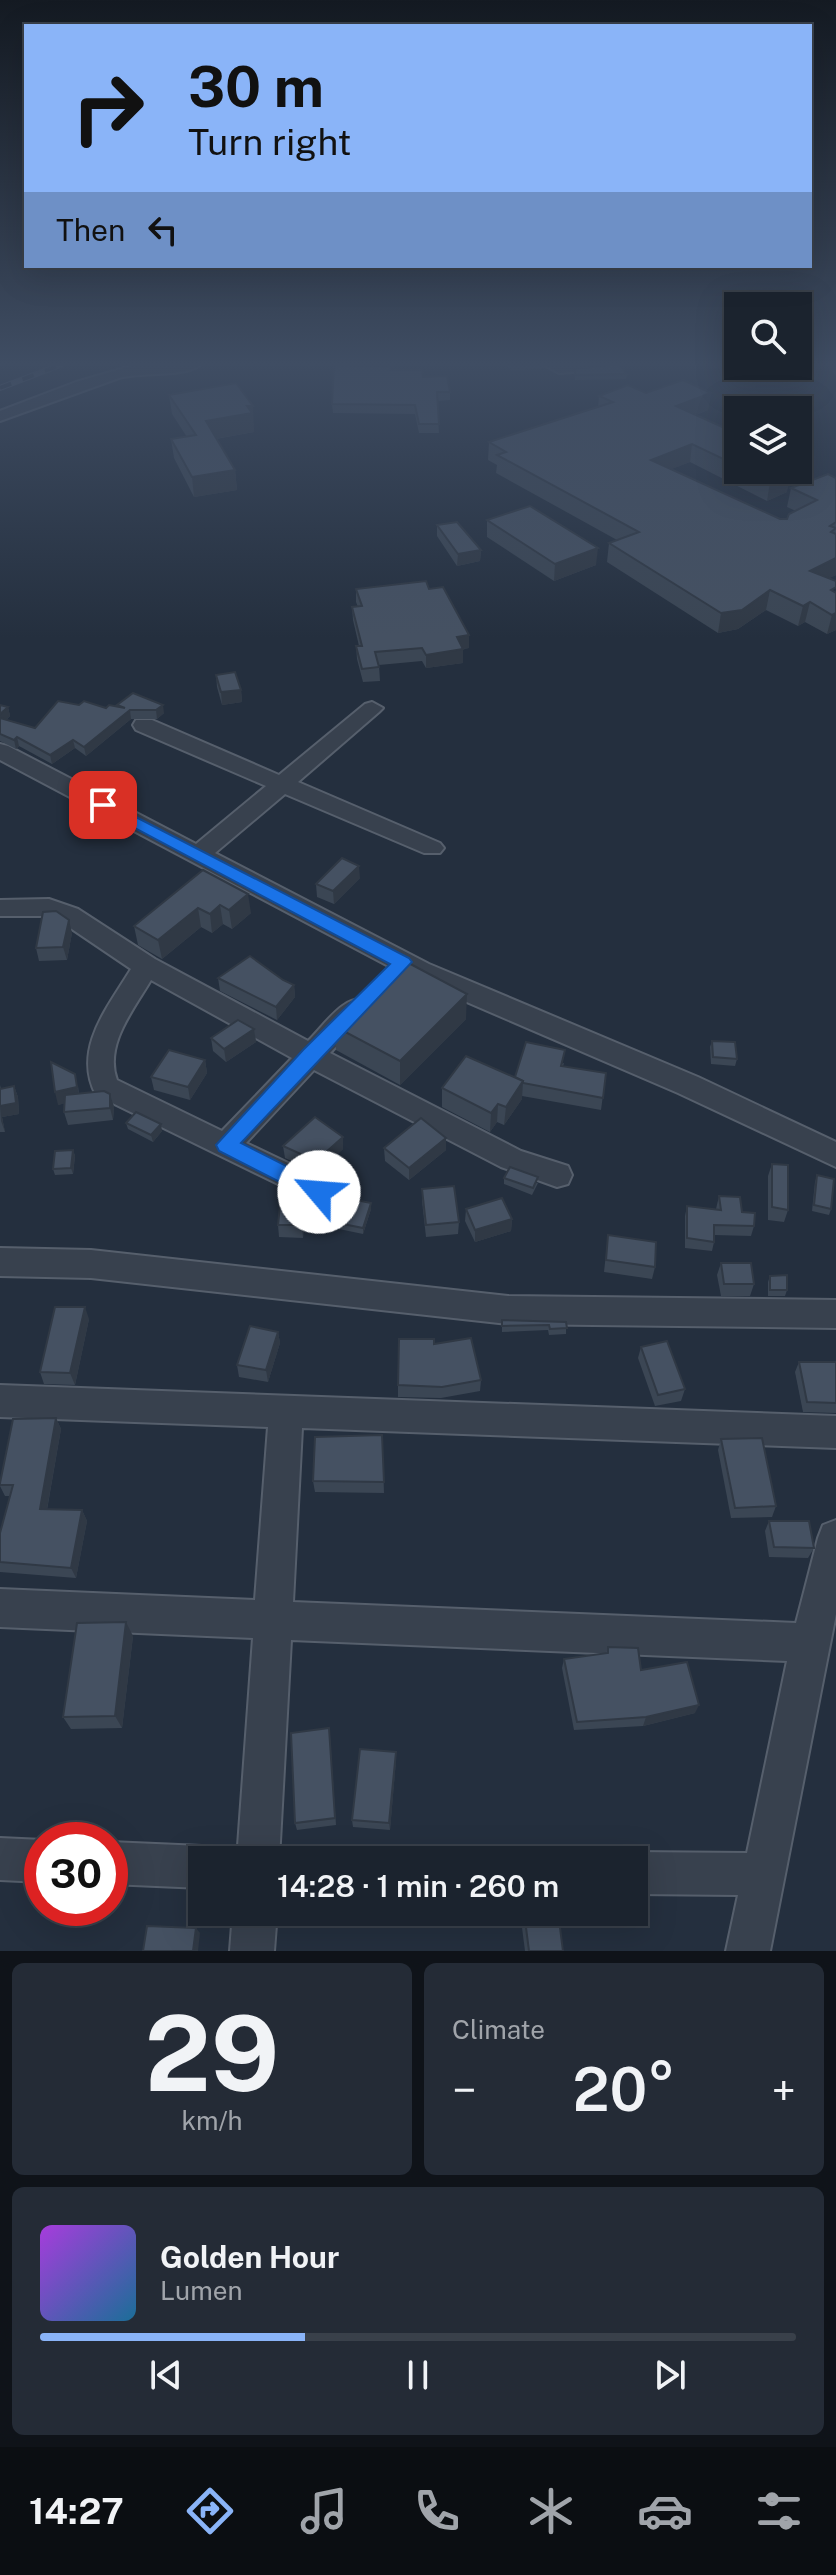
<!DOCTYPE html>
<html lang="en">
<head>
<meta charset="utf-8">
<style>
  :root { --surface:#1b232e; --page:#242b36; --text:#f1f3f6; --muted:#a0a4aa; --line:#39404a; --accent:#8ab4f8 }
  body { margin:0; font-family:"Public Sans",sans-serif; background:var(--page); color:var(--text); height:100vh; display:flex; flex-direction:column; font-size:30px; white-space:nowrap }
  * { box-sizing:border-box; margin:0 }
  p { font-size:26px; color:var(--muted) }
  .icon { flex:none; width:44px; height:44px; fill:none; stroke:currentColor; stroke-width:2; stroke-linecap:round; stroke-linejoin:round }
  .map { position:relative; height:1951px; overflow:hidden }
  .details { display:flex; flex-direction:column; gap:12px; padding:12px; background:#0f1319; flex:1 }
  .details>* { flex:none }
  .guide { position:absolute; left:24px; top:24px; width:788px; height:244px; border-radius:0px; box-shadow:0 8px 32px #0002,0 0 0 2px var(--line); background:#8ab4f8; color:#111; overflow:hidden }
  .controls { position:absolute; left:724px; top:292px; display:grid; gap:16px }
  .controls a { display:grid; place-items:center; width:88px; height:88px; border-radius:0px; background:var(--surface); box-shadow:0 8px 32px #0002,0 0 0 2px var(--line); font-size:40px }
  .speed { position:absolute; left:24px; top:1822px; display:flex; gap:16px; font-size:40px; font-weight:700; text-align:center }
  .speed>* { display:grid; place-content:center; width:104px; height:104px; border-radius:50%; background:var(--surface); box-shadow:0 8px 32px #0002,0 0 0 2px var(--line); line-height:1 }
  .speed .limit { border:12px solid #d22; background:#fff; color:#111 }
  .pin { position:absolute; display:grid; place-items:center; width:68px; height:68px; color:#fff; margin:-34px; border-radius:16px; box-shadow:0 4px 12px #0006 }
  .me { position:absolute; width:88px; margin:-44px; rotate:297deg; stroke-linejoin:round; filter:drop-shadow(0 0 6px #0008) }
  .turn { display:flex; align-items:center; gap:28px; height:168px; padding:0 32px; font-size:36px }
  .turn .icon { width:104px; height:104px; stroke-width:2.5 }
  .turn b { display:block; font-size:56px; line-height:68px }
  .then { display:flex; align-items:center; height:76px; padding:0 32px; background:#0003; gap:16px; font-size:30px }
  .big { font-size:60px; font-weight:600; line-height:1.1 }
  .details .tile { flex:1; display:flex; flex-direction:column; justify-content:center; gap:12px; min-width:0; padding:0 28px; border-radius:12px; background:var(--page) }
  .details .dial { align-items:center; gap:0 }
  .dial b { font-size:104px; line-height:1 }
  .song { display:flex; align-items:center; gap:24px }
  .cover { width:96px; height:96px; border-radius:12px; background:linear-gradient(135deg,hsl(280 70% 55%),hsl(200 70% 35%)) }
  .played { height:8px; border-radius:4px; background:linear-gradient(90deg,var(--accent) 35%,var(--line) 35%) }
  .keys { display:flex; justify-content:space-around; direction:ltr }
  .heat { display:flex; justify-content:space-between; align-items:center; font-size:44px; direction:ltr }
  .details .tiles { flex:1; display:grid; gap:12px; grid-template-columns:1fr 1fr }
  .tile:last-child { grid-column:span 2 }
  .trip { position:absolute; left:188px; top:1846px; width:460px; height:80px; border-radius:0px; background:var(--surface); box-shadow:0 8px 32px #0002,0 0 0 2px var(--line); font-weight:600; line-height:80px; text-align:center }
  .menu { display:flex; height:128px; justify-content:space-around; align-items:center; background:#0b0e12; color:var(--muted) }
  .menu .icon { width:56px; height:56px }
  .menu .active { color:var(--accent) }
  .menu b { font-size:36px; color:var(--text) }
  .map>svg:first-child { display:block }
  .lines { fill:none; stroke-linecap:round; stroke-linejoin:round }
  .minor-casing { stroke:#565f6c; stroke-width:4 }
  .minor { fill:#38414e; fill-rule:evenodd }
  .rail-casing { stroke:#5a6575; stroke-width:6 }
  .rail { stroke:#1d2633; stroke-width:4; stroke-dasharray:12; stroke-linecap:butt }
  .wall { fill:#3b4654 }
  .shaded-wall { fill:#303945 }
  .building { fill:#455162; stroke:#303945; stroke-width:2 }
  .route { fill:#1a73e8; stroke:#114b97; stroke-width:2 }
</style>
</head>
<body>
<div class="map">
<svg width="836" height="1951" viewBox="0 0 836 1951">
  <rect width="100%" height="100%" fill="#242f3e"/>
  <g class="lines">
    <g class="minor-casing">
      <g id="minor">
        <path d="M200,365C186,377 142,372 119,378L0,421V411L76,382L131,366Z"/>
        <polygon points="544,365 619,365 612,369 559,373"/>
        <polygon points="372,702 383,708 379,712 298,782 440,843 444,848 440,853 424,853 285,794 215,853 429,964 698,1077 836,1142 836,1167 678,1093 411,978 0,760 0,744 8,746 196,844 266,786 136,730 133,725 136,720 152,720 279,775 365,704"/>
        <path d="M49,899L78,909L155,959L308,1041C324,1026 344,993 367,1000L371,1007L367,1014L330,1053L521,1151L568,1166L572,1175L568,1184L557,1187L501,1167L314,1070L246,1143L330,1183L334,1192L330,1201L319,1204L96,1095C72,1049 108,1007 131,969L60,921L47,916H0V900ZM151,980L292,1058L222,1131L117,1080C104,1045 134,1009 151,980Z"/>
        <polygon points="0,1248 91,1250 508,1296 836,1300 836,1328 508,1324 91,1278 0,1276"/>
        <polygon points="0,1385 836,1416 836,1448 302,1428 293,1602 796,1623 818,1538 823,1525 836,1520 836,1614 770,1951 726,1951 738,1895 634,1894 634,1860 618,1860 634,1852 747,1853 787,1661 291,1640 279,1860 237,1860 253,1638 0,1627 0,1589 255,1600 268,1427 0,1417"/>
        <polygon points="0,1838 43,1840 42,1882 0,1880"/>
        <polygon points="110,1842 202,1846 217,1852 220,1860 202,1860 202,1888 110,1884"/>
        <polygon points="233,1912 277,1912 274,1951 230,1951"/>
      </g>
    </g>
    <use href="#minor" class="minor"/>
    <g class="rail-casing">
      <polyline id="rail" points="0,388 60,365"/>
    </g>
    <use href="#rail" class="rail"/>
  </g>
  <g class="wall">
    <polygon points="506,365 545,365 544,369 510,370"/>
    <polygon points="829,365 836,365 836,377"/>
    <polygon points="359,366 392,370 423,377 450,392 450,400 437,401 439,433 419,433 415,414 333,413 332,404"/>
    <polygon points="574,369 627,374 626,379 575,380"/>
    <polygon points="646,393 711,393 708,410 696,415 738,434 738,470 782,470 787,492 767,501 690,462 671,469 780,519 787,519 796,511 787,507 791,488 836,478 836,575 829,578 836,630 827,634 805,622 798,626 766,610 738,629 718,633 607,562 609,543 617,540 496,473 497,465 488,460 489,442 598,407 599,396"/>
    <polygon points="169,395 254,424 253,425 254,432 216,439 235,470 237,490 194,497 174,458 171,439 187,437 172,414"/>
    <polygon points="487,520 596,565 554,581 487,537"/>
    <polygon points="437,525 481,550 480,561 457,566 437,536"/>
    <polygon points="356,589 429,589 469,648 463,649 463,663 426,668 422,661 379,665 380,681 363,682 357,659 356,646 359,646 353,620 352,607 358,607 356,602"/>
    <polygon points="216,675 241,690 242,702 222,705 217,687"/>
    <polygon points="133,693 164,713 157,719 131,719 86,756 75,748 52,764 19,746 16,749 0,741 0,705 8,707 10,716 6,720 35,728 79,705 106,708 117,707 117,705"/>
    <polygon points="203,870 251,913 232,929 223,924 212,933 201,927 162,959 138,945 134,926"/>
    <polygon points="360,878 334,904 317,897 316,884"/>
    <polygon points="72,933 67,960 39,961 36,948"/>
    <polygon points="218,978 294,985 295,997 277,1020 220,991"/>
    <polygon points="466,1019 400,1085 336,1050 334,1026"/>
    <polygon points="254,1029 256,1042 226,1062 213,1051 211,1038"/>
    <polygon points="712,1041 737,1059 735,1066 711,1064 710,1047"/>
    <polygon points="205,1060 207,1073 190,1100 154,1090 151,1077"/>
    <polygon points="564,1063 563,1066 606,1073 601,1110 522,1096 522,1099 504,1125 497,1122 490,1132 442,1107 442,1088 515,1077"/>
    <polygon points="0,1085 1,1089 14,1086 18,1097 19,1114 2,1117 5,1132 0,1132"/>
    <polygon points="78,1086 79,1094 110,1094 114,1107 113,1120 68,1125 64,1112 65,1103 58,1105"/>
    <polygon points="126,1123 162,1131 153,1142 128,1129"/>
    <polygon points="283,1146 343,1149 317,1173 285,1158"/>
    <polygon points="384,1148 446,1150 409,1180 385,1161"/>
    <polygon points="73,1150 75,1156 73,1174 55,1175 53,1169"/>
    <polygon points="772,1164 788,1210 784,1222 768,1220 768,1176"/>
    <polygon points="817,1175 831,1209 829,1215 812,1211 815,1182"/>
    <polygon points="504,1178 538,1183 532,1195 504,1184"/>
    <polygon points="422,1189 459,1222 458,1234 426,1237 422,1201"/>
    <polygon points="719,1196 742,1212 754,1226 751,1236 714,1235 714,1242 712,1251 685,1248 685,1216 687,1206 716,1209"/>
    <polygon points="306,1201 303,1238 279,1237 278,1225"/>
    <polygon points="371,1203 371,1209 363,1234 339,1229 338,1223"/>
    <polygon points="466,1209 512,1219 511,1231 475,1242 465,1221"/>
    <polygon points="608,1235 655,1267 652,1279 604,1272"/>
    <polygon points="721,1263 754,1284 750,1296 721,1296 717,1275"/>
    <polygon points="770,1276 787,1290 785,1296 768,1296 768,1282"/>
    <polygon points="89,1319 75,1385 44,1384 40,1372"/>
    <polygon points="502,1320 566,1322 566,1334 549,1335 548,1330 502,1332"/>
    <polygon points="278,1332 280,1343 268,1382 239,1377 237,1365"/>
    <polygon points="434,1344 481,1380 480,1391 441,1398 398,1397 398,1385"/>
    <polygon points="641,1347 685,1389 681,1401 655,1406 638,1358"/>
    <polygon points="799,1362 836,1362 836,1413 803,1412 795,1372"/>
    <polygon points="56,1418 61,1429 47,1510 82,1510 87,1521 76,1578 0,1572 0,1562 10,1496 5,1496 0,1486 0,1483"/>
    <polygon points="382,1435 384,1493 315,1492 313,1481"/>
    <polygon points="721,1439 776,1506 772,1517 731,1518 718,1450"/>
    <polygon points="769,1521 814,1548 808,1558 769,1557 765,1531"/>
    <polygon points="133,1636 122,1728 71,1729 63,1717"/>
    <polygon points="608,1647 641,1670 695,1713 643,1726 574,1730 562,1668 564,1659 606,1653"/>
    <polygon points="330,1736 336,1825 297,1830 295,1823"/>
    <polygon points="396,1760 390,1830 353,1827 352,1820"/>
    <polygon points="520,1912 558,1912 563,1951 525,1951"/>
  </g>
  <g class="shaded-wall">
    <polygon points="306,365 324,365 306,367"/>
    <polygon points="708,365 738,365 738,366 708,368"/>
    <polygon points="802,365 820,365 801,367"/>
    <polygon points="711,393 708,410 674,423 676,406"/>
    <polygon points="247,406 253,406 254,432 208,440 206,421"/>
    <polygon points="692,444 690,462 649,478 651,460"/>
    <polygon points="235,470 237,490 194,497 192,477"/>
    <polygon points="791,474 787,492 767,501 770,482"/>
    <polygon points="598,548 596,565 554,581 555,564"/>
    <polygon points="481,550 480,561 457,566 458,554"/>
    <polygon points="836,558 836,575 806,590 810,571"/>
    <polygon points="770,590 766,610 738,629 718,633 721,613"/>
    <polygon points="810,602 805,622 798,626 803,606"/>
    <polygon points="836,613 836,630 827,634 832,615"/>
    <polygon points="469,635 469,648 456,650 457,637"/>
    <polygon points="463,649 463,663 426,668 426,655"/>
    <polygon points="241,690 242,702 222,705 221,692"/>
    <polygon points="163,705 164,713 157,719 156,710"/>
    <polygon points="8,707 10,716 0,725 0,714"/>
    <polygon points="130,710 131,719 86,756 84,747"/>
    <polygon points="17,737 19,746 16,749 14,740"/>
    <polygon points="73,740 75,748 52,764 50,755"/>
    <polygon points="359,866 360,878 334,904 333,891"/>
    <polygon points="248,894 251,913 232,929 229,910"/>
    <polygon points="220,905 223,924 212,933 210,914"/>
    <polygon points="198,908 201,927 162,959 158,940"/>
    <polygon points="69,920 72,933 67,960 63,947"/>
    <polygon points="294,985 295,997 277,1020 276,1007"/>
    <polygon points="467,994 466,1019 400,1085 400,1061"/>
    <polygon points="254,1029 256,1042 226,1062 224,1049"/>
    <polygon points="205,1060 207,1073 190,1100 188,1087"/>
    <polygon points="75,1074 80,1100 58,1105 55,1092"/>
    <polygon points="523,1081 522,1099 504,1125 506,1107"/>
    <polygon points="14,1086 18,1097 19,1114 2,1117 5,1132 1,1121 0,1106"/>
    <polygon points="110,1094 114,1107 113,1120 110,1108"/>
    <polygon points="498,1104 497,1122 490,1132 491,1113"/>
    <polygon points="161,1124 162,1131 153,1142 151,1135"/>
    <polygon points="343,1137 343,1149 317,1173 316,1161"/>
    <polygon points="446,1138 446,1150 409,1180 409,1168"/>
    <polygon points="73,1150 75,1156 73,1174 71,1168"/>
    <polygon points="305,1189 306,1201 303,1238 302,1225"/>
    <polygon points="371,1203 371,1209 363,1234 363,1228"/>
    <polygon points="512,1219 511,1231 475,1242 475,1230"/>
    <polygon points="85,1307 89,1319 75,1385 70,1373"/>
    <polygon points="278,1332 280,1343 268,1382 266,1370"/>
    <polygon points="56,1418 61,1429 45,1520 40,1509"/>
    <polygon points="82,1510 87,1521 76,1578 71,1568"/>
    <polygon points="126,1622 133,1636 122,1728 115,1716"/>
    <polygon points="699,1705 695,1713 643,1726 646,1717"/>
    <polygon points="396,1752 396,1760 390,1830 389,1823"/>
    <polygon points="196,1928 200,1933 198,1951 193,1951"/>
  </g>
  <g class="building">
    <polygon points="334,365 392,367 391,370 422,370 423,377 447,376 450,392 437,392 439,424 419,424 415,405 332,404"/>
    <polygon points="611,365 619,365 627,374 576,375 574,369"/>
    <polygon points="683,380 711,393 676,406 738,434 738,444 732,446 738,449 738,466 692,444 651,460 780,519 787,519 789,514 817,500 791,488 828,474 836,478 836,522 830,526 836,528 831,532 836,534 836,558 810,571 836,581 836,587 831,590 836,593 836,613 832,615 810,602 803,606 770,590 742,610 721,613 609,543 639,532 497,455 506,452 489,442 613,402 599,396 628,385 646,393"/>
    <polygon points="236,383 253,406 247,406 252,413 206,421 235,470 192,477 171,439 196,435 169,395"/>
    <polygon points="745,470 782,470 791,474 770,482"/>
    <polygon points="530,506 598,548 555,564 487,520"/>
    <polygon points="457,522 481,550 458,554 437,525"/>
    <polygon points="426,581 429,589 443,587 469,635 457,637 463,649 426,655 422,648 375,652 379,667 362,669 356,646 362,646 352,607 362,606 356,589"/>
    <polygon points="235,672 241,690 221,692 216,675"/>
    <polygon points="133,693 163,705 156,710 130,710 84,747 73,740 50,755 17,737 14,740 0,734 0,718 35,728 58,701 79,705 84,701 106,708 109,705 125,708 117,705"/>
    <polygon points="0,705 8,707 0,714"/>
    <polygon points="342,858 359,866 333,891 316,884"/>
    <polygon points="203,870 248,894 229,910 220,905 210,914 198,908 158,940 134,926"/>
    <polygon points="56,911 69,920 63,947 36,948 43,912"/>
    <polygon points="250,956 283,980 294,985 276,1007 218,978"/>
    <polygon points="401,959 467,994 400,1061 334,1026"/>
    <polygon points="238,1020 254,1029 224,1049 211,1038"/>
    <polygon points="712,1041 735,1042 737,1059 713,1057"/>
    <polygon points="526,1042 565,1050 561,1066 606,1073 603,1098 523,1083 523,1081 515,1077"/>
    <polygon points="169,1050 205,1060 188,1087 151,1077"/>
    <polygon points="466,1056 523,1081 506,1107 498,1104 491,1113 442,1088"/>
    <polygon points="51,1062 75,1074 77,1087 55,1092"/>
    <polygon points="14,1086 16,1103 0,1106 0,1089"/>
    <polygon points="104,1091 110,1094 110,1108 64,1112 65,1095"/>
    <polygon points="136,1112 161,1124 151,1135 126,1123"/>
    <polygon points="315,1117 343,1137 316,1161 283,1146"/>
    <polygon points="421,1118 446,1138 409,1168 384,1148"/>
    <polygon points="73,1150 71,1168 53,1169 55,1151"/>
    <polygon points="772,1164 788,1165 788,1210 772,1207"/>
    <polygon points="510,1167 538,1177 533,1188 504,1178"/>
    <polygon points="817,1175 834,1179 831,1209 814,1205"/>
    <polygon points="282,1185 296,1185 305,1189 302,1225 278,1225"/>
    <polygon points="454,1186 459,1222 426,1225 422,1189"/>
    <polygon points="719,1196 740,1197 742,1212 755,1213 754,1226 714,1225 714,1242 687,1238 687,1206 721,1210"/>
    <polygon points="346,1198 371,1203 363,1228 338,1223"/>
    <polygon points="502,1198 512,1219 475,1230 466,1209"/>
    <polygon points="608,1235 656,1242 655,1267 606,1260"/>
    <polygon points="721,1263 751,1263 754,1284 724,1284"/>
    <polygon points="787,1275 787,1290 770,1290 770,1276"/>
    <polygon points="55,1307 85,1307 70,1373 40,1372"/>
    <polygon points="502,1320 566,1322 567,1328 550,1329 549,1325 502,1326"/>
    <polygon points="250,1326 278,1332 266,1370 237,1365"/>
    <polygon points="471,1338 481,1380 442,1387 398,1385 399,1339 434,1339 434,1344"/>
    <polygon points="667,1341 685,1389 658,1395 641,1347"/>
    <polygon points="799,1362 836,1362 836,1403 807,1402"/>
    <polygon points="56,1418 40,1509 82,1510 71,1568 0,1562 0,1533 13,1485 0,1485 0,1483 13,1419"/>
    <polygon points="382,1435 384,1482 313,1481 315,1437"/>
    <polygon points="762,1438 776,1506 735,1508 721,1439"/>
    <polygon points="769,1521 809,1521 814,1548 774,1547"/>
    <polygon points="126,1622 115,1716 63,1717 77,1623"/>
    <polygon points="608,1647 638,1648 641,1670 687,1662 699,1705 646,1717 577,1722 564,1659 608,1653"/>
    <polygon points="329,1728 335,1818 295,1823 291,1733"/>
    <polygon points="360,1749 396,1752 389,1823 352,1820"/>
    <polygon points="524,1912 558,1912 563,1951 529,1951"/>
    <polygon points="147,1926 196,1928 193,1951 143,1951"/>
  </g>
  <linearGradient id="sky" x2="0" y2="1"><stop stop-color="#141a22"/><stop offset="0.57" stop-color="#3f4d63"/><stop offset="1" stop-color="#3f4d63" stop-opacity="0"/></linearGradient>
  <rect width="836" height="638" fill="url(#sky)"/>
  <polygon class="route" points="103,800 409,958 412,962 241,1143 326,1186 329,1192 326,1198 319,1201 311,1198 219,1151 216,1145 303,1050 390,964 97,808 97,801"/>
</svg>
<div class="controls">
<a><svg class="icon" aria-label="search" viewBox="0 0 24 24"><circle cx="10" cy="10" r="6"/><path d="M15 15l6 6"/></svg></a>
<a><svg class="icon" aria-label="layers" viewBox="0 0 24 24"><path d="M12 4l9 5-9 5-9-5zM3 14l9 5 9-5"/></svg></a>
</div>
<div class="speed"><div class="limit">30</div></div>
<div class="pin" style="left:103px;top:805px;background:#d93025"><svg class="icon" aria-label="arrive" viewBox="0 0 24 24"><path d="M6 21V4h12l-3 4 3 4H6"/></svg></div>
<svg class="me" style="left:319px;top:1192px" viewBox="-20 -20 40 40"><circle r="19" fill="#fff"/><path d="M0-13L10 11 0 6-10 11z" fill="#1a73e8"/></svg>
<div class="trip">14:28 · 1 min · 260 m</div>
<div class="guide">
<div class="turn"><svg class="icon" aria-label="right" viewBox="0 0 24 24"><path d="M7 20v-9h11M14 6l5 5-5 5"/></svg><div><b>30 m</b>Turn right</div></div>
<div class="then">Then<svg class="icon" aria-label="left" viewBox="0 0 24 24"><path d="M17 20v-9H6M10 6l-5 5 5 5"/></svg></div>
</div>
</div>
<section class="details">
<div class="tiles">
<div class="tile dial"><b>29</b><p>km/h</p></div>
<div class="tile"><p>Climate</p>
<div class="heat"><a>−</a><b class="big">20°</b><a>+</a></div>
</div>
<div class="tile">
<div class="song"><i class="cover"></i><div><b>Golden Hour</b><p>Lumen</p></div></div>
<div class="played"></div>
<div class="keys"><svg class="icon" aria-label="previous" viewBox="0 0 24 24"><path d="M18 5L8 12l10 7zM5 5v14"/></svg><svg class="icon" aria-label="pause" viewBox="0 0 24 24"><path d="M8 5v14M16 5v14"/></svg><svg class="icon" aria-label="next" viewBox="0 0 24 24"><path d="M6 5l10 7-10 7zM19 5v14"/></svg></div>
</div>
</div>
</section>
<nav class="menu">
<b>14:27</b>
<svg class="icon active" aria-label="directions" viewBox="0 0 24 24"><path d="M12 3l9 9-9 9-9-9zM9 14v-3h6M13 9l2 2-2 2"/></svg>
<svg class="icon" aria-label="music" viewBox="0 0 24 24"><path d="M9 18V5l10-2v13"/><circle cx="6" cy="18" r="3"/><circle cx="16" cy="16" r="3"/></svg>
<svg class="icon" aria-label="phone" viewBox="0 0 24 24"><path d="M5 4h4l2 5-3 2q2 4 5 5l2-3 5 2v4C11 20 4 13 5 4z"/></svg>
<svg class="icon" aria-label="climate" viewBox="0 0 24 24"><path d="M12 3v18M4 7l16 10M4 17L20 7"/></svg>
<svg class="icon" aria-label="car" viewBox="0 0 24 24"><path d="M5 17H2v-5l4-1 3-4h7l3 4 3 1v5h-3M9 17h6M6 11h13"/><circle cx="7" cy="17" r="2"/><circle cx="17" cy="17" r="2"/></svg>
<svg class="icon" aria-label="filters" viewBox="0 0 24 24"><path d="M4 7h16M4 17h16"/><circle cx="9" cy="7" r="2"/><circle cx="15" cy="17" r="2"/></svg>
</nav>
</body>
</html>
